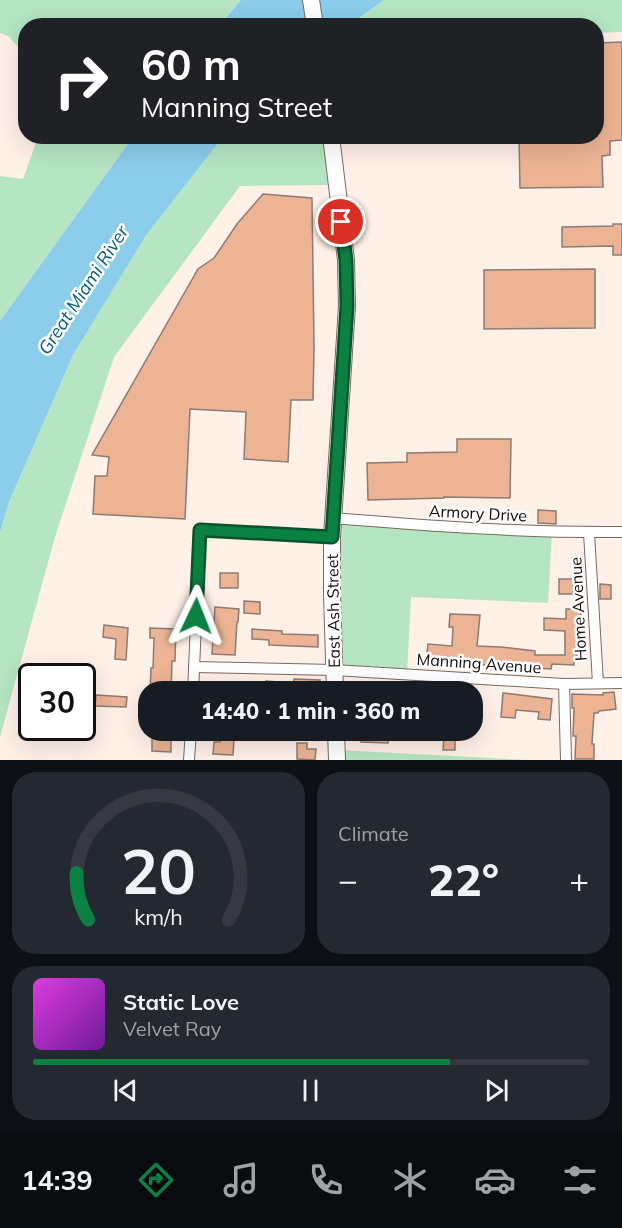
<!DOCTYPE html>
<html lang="en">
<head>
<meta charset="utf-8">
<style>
  :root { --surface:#171b24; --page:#242831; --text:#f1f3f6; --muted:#9ea1a6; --line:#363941; --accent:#0b8043 }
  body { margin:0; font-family:Mulish,sans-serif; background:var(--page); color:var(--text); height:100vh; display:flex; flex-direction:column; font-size:22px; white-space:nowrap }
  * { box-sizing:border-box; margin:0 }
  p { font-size:20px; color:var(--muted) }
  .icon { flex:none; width:33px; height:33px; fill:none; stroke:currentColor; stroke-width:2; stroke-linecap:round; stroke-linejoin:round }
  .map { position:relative; height:760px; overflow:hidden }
  .panel { display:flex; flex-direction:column; gap:12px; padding:12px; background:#0d0f14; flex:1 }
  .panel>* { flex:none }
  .top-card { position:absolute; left:18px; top:18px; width:586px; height:126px; border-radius:24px; box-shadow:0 6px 24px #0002; background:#202124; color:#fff; overflow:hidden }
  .speed { position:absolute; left:18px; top:663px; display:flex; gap:12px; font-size:30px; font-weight:700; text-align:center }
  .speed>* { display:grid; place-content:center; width:78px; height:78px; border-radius:50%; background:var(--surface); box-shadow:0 6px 24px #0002; line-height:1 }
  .speed .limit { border:3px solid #111; border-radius:9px; background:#fff; color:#111 }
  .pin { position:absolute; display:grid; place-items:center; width:51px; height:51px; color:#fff; margin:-26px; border:3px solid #fff; border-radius:50%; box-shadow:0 2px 6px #0007 }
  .me { position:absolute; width:66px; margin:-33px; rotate:2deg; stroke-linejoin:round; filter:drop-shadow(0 0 4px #0008) }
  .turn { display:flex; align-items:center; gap:21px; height:126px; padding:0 24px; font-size:27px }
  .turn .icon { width:78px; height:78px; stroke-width:2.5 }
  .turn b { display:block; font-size:42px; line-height:51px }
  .big { font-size:45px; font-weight:800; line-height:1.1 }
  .panel .tile { flex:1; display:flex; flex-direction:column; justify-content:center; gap:9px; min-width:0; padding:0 21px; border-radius:24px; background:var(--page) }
  .panel .dial { align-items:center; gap:0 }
  .dial svg { height:156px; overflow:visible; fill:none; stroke:var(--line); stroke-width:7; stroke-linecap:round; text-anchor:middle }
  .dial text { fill:var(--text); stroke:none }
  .song { display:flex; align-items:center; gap:18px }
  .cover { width:72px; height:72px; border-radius:9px; background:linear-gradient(135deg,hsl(300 70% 55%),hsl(280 70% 35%)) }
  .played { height:6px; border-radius:3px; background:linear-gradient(90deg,var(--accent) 75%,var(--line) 75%) }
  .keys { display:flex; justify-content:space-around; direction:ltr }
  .heat { display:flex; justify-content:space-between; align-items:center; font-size:33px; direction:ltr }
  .panel .tiles { flex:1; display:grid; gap:12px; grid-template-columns:1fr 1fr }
  .tile:last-child { grid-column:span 2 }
  .trip { position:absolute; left:138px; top:681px; width:345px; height:60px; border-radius:24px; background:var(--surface); box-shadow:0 6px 24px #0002; font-weight:800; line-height:60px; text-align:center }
  .tab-bar { display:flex; height:96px; justify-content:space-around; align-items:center; background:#090b0e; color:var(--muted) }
  .tab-bar .icon { width:42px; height:42px }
  .tab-bar .current { color:var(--accent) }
  .tab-bar b { font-size:27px; color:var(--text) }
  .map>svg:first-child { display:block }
  .green { fill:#b5e5c3 }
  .water { fill:#8bcdea }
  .building { fill:#ecb494; stroke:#8c7c73; stroke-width:1.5 }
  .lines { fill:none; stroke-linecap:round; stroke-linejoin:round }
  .street-casing { stroke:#796961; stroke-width:12 }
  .primary-casing { stroke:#796961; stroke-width:18 }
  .street { stroke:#fff; stroke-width:10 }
  .primary { stroke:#fff; stroke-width:16 }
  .route-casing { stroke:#07532c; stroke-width:15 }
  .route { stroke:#0b8043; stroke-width:10 }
  .labels { text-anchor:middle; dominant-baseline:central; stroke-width:5; stroke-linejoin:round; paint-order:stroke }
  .street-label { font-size:16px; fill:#100a07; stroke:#fff }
  .water-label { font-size:18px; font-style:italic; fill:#005d79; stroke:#fff }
</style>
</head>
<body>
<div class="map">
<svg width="622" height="760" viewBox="0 0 622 760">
  <rect width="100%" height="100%" fill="#fff0e8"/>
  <g class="green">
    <polygon points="0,0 241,0 219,25 26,26 25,54 8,36 0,33"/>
    <polygon points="384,0 622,0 622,32 597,33 597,26 350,26"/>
    <polygon points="38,137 133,137 0,321 0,176 23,179"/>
    <polygon points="223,137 331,137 337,185 240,186 114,357 55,537 0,737 0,532 9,502 73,355 147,234"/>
    <polygon points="333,518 552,531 548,603 411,597 407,674 334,670"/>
    <polygon points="337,750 528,760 337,760"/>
  </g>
  <g class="water">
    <polygon points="241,0 384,0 350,25 219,26"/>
    <polygon points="133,137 223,137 147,234 73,355 9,502 0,532 0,321"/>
  </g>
  <g class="building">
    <polygon points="622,42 622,140 610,141 610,155 602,156 603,187 520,188 519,136 597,136 597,43"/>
    <polygon points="263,194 312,198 314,346 313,400 291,400 288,462 244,459 246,412 190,409 185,519 93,514 95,476 107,476 109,457 92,455 198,269 214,258 237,224"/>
    <polygon points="613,224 622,224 622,255 613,255 613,246 562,247 562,227 613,226"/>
    <polygon points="595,269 595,328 484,329 484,270"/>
    <polygon points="457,439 511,439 510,498 444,497 444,498 368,500 367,463 407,462 407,453 457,452"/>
    <polygon points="538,510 556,511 556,524 538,523"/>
    <rect x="220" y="573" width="18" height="15"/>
    <rect x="559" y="579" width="14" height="15"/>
    <polygon points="600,584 611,585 611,599 600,599"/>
    <polygon points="244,601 260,602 260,614 244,613"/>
    <polygon points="215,607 239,609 238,622 237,622 235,655 212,654"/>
    <polygon points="566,609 581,609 581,622 578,622 577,659 574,659 574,665 552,664 551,669 535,668 535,670 500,667 500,669 488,669 488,665 463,665 426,662 428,644 452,646 453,627 449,627 450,614 480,615 477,646 501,647 535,651 535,655 565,655 565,631 544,630 544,618 566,619"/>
    <polygon points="104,625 128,628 126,660 115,659 116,639 103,637"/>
    <polygon points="150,628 176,629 175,661 172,661 171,692 150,692 151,668 153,668 154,638 150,638"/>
    <polygon points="252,629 282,631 282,634 318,635 318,647 269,645 269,640 252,639"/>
    <polygon points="294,679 320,680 319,692 293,692"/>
    <polygon points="266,681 278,682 278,692 265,692"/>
    <polygon points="614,692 616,709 599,711 598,713 594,713 592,744 594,744 594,759 575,759 576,736 573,736 574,708 572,708 572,694 603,695 603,693"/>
    <polygon points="503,693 552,699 550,720 538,719 539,712 516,710 515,718 501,717"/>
    <polygon points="96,695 127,697 126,707 95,706"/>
    <polygon points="361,730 389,730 388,743 361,742"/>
    <polygon points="444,734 455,734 455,750 443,750"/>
    <polygon points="152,736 171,737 171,752 152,751"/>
    <polygon points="220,739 234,740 233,755 213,754 214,742 220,742"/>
    <polygon points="297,743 307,743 307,749 316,749 315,760 297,759"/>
  </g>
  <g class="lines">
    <g class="street-casing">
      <g id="street">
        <path d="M333,518C429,526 526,533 622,532"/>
        <polyline points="589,533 598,683"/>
        <polyline points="194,667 334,670 564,684 622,683"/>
        <polyline points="564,684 566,760"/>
        <polyline points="193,692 200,530 332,537"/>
        <polyline points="189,760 191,730"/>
      </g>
    </g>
    <g class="primary-casing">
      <g id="primary">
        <polyline points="311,0 315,26"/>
        <polyline points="331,136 346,260 347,306 332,537 332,594 335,692"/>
        <polyline points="336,730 337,760"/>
      </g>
    </g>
    <use href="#street" class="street"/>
    <use href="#primary" class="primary"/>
  </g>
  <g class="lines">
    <g class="route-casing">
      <polyline id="route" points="196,616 200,530 332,537 347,306 346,260 341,222"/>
    </g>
    <use href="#route" class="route"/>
  </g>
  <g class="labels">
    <g class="street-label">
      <text transform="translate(478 513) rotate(3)">Armory Drive</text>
      <text transform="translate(578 609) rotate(-93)">Home Avenue</text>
      <text transform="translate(333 611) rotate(-91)">East Ash Street</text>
      <text transform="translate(479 663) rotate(4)">Manning Avenue</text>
    </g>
    <g class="water-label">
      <text transform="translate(83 290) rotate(-57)">Great Miami River</text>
    </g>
  </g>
</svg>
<div class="speed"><div class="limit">30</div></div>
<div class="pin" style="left:341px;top:222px;background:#d93025"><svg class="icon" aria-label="arrive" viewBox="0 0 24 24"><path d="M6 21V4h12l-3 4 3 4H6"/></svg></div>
<svg class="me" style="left:196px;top:616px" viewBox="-20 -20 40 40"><path d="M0-17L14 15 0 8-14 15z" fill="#0b8043" stroke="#fff" stroke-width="4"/></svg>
<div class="trip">14:40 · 1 min · 360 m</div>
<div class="top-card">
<div class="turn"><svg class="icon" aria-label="right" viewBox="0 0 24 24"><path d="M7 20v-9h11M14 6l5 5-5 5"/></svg><div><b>60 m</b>Manning Street</div></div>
</div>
</div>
<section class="panel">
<div class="tiles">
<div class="tile dial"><svg viewBox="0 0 100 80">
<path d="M14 69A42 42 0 1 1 86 69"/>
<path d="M14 69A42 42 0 0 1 8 45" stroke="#0b8043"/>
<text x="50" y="56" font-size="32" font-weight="700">20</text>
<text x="50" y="72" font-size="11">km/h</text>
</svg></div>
<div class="tile"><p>Climate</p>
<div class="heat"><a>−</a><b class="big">22°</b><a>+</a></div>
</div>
<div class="tile">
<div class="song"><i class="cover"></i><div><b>Static Love</b><p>Velvet Ray</p></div></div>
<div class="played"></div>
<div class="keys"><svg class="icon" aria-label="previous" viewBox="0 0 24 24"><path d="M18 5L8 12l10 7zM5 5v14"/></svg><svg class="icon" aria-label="pause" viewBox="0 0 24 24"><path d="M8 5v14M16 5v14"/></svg><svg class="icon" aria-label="next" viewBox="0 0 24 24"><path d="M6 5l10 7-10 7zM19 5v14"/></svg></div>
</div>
</div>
</section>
<nav class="tab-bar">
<b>14:39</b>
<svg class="icon current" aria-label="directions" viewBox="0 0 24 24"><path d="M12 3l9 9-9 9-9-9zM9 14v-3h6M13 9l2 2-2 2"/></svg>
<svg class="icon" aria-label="music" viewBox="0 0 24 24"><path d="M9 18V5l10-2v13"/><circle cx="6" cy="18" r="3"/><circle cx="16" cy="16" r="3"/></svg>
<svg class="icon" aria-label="phone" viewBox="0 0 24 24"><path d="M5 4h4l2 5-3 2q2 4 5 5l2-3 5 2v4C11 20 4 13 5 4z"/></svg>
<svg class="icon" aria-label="climate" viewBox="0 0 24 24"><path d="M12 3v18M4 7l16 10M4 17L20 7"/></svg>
<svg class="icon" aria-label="car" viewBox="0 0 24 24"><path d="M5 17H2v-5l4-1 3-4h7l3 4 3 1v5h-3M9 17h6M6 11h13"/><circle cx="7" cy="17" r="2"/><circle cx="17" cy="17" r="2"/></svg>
<svg class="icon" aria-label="filters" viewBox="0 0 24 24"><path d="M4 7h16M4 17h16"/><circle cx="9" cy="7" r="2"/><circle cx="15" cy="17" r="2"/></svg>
</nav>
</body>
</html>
